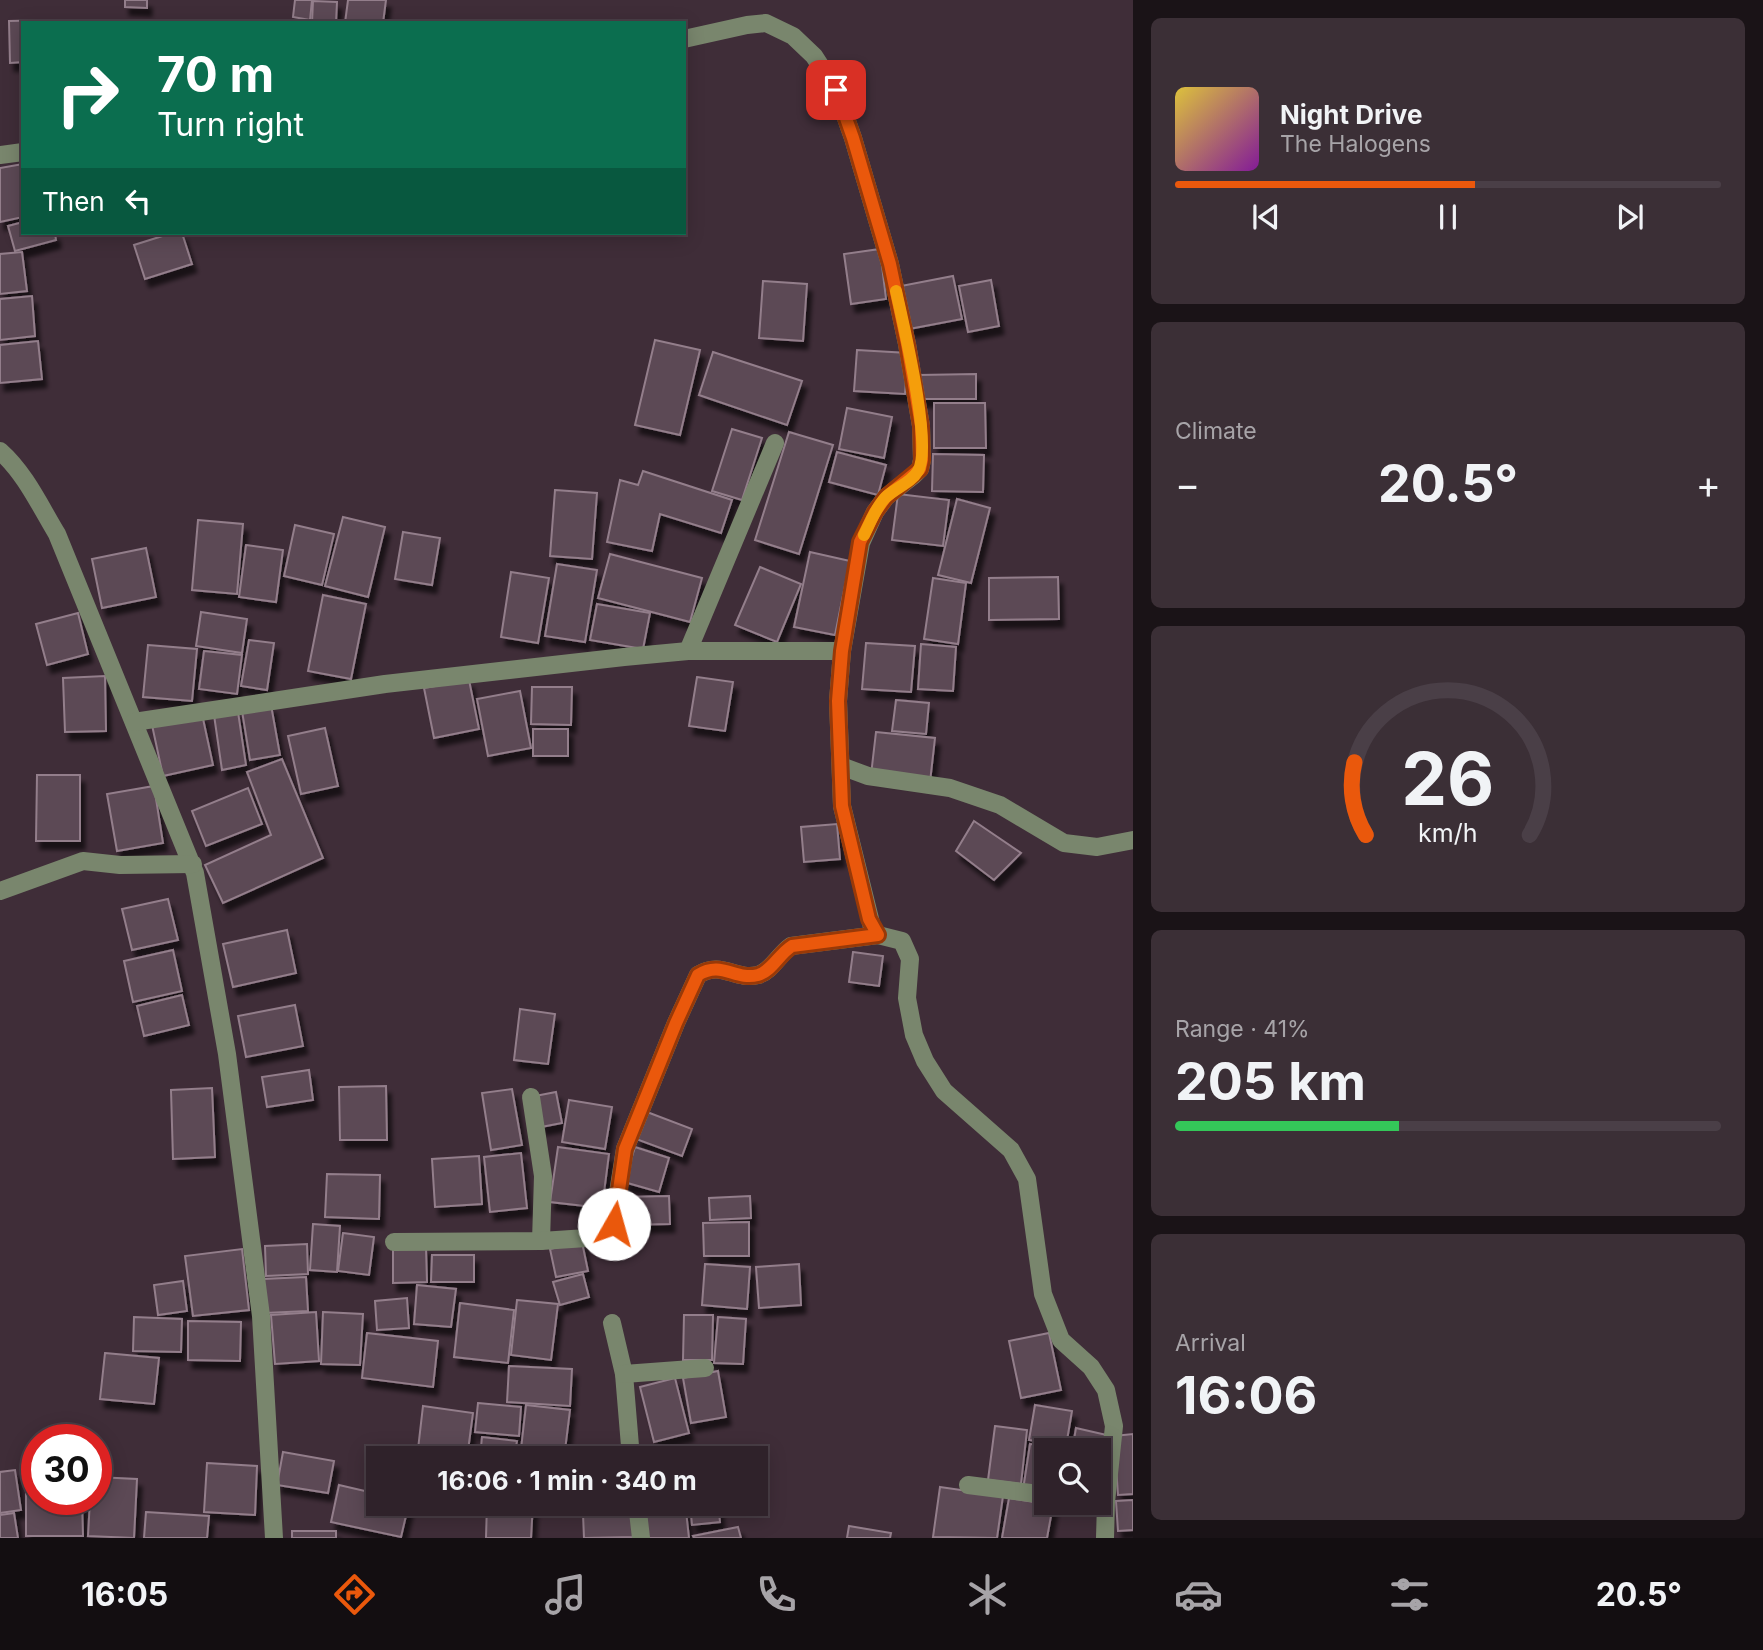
<!DOCTYPE html>
<html lang="en">
<head>
<meta charset="utf-8">
<style>
  :root { --surface:#2f222a; --page:#3b2f36; --text:#f1f3f6; --muted:#a7a4a8; --line:#4a3f47; --accent:#ea580c }
  body { margin:0; font-family:Inter,sans-serif; background:var(--page); color:var(--text); height:100vh; display:flex; flex-direction:column; font-size:26px; white-space:nowrap }
  * { box-sizing:border-box; margin:0 }
  p { font-size:23px; color:var(--muted) }
  .icon { flex:none; width:38px; height:38px; fill:none; stroke:currentColor; stroke-width:2; stroke-linecap:round; stroke-linejoin:round }
  .map { position:relative; flex:1; overflow:hidden }
  .details { display:flex; flex-direction:column; gap:18px; padding:18px; background:#1a1317; width:630px }
  .details>* { flex:none }
  .guide { position:absolute; left:21px; top:21px; width:665px; height:214px; border-radius:0px; box-shadow:0 4px 18px #0003,0 0 0 2px var(--line); background:#0b6e4f; color:#fff; overflow:hidden }
  .buttons { position:absolute; left:1034px; top:1438px; display:grid; gap:14px }
  .buttons a { display:grid; place-items:center; width:77px; height:77px; border-radius:0px; background:var(--surface); box-shadow:0 4px 18px #0003,0 0 0 2px var(--line); font-size:35px }
  .speed { position:absolute; left:21px; top:1424px; display:flex; gap:14px; font-size:35px; font-weight:700; text-align:center }
  .speed>* { display:grid; place-content:center; width:91px; height:91px; border-radius:50%; background:var(--surface); box-shadow:0 4px 18px #0003,0 0 0 2px var(--line); line-height:1 }
  .speed .limit { border:10px solid #d22; background:#fff; color:#111 }
  .pin { position:absolute; display:grid; place-items:center; width:60px; height:60px; color:#fff; margin:-30px; border-radius:14px; box-shadow:0 4px 10px #0006 }
  .me { position:absolute; width:77px; margin:-38px; rotate:7deg; stroke-linejoin:round; filter:drop-shadow(0 0 5px #0008) }
  .turn { display:flex; align-items:center; gap:24px; height:147px; padding:0 21px; font-size:32px }
  .turn .icon { width:91px; height:91px; stroke-width:2.5 }
  .turn b { display:block; font-size:49px; line-height:60px }
  .then { display:flex; align-items:center; height:66px; padding:0 21px; background:#0003; gap:14px; font-size:26px }
  .big { font-size:52px; font-weight:700; line-height:1.1 }
  .details .card { flex:1; display:flex; flex-direction:column; justify-content:center; gap:10px; min-width:0; padding:0 24px; border-radius:10px; background:var(--page) }
  .details .dial { align-items:center; gap:0 }
  .dial svg { height:182px; overflow:visible; fill:none; stroke:var(--line); stroke-width:7; stroke-linecap:round; text-anchor:middle }
  .dial text { fill:var(--text); stroke:none }
  .song { display:flex; align-items:center; gap:21px }
  .cover { width:84px; height:84px; border-radius:10px; background:linear-gradient(135deg,hsl(50 70% 55%),hsl(290 70% 35%)) }
  .played { height:7px; border-radius:4px; background:linear-gradient(90deg,var(--accent) 55%,var(--line) 55%) }
  .keys { display:flex; justify-content:space-around; direction:ltr }
  .heat { display:flex; justify-content:space-between; align-items:center; font-size:38px; direction:ltr }
  .charge { height:10px; border-radius:5px; background:linear-gradient(90deg,#34c759 41%,var(--line) 0) }
  .trip { position:absolute; left:366px; top:1446px; width:402px; height:70px; border-radius:0px; background:var(--surface); box-shadow:0 4px 18px #0003,0 0 0 2px var(--line); font-weight:700; line-height:70px; text-align:center }
  .dock { display:flex; height:112px; justify-content:space-around; align-items:center; background:#130e11; color:var(--muted) }
  .dock .icon { width:49px; height:49px }
  .dock .active { color:var(--accent) }
  .dock b { font-size:32px; color:var(--text) }
  main { display:flex; flex:1; min-height:0 }
  .map>svg:first-child { display:block }
  .building { fill:#5c4954; stroke:#937e8b; stroke-width:2; filter:url(#shadow) }
  .lines { fill:none; stroke-linecap:round; stroke-linejoin:round }
  .minor { stroke:#79866d; stroke-width:18 }
  .route-casing { stroke:#983908; stroke-width:18 }
  .route { stroke:#ea580c; stroke-width:12 }
  .slow { stroke:#f59e0b; stroke-width:12 }
</style>
</head>
<body>
<main>
<div class="map">
<svg width="1133" height="1538" viewBox="0 0 1133 1538">
  <defs>
    <filter id="shadow"><feDropShadow dx="4.5" dy="8" stdDeviation="2" flood-color="#0009"/></filter>
  </defs>
  <rect width="100%" height="100%" fill="#3f2d38"/>
  <g class="building">
    <polygon points="125,0 147,0 147,8 125,7"/>
    <polygon points="295,0 312,0 310,20 293,17"/>
    <polygon points="348,0 386,0 383,23 345,23"/>
    <polygon points="313,1 337,2 336,23 312,23"/>
    <polygon points="50,20 50,23 23,23 23,62 10,63 9,21"/>
    <polygon points="23,164 23,217 0,222 0,168"/>
    <polygon points="23,222 23,233 55,233 56,240 15,251 8,226"/>
    <polygon points="172,233 182,233 192,264 145,279 134,245"/>
    <polygon points="880,249 886,299 851,304 844,254"/>
    <polygon points="22,252 27,291 0,294 0,254"/>
    <polygon points="953,276 962,319 909,329 901,286"/>
    <polygon points="991,280 999,326 968,332 959,286"/>
    <polygon points="763,281 807,284 803,341 759,338"/>
    <polygon points="32,296 35,336 0,340 0,299"/>
    <polygon points="655,340 700,350 680,435 635,425"/>
    <polygon points="38,341 42,379 0,383 0,345"/>
    <polygon points="857,350 908,353 905,394 854,391"/>
    <polygon points="713,352 802,381 787,425 699,395"/>
    <polygon points="976,374 976,399 919,399 919,375"/>
    <polygon points="934,403 985,403 986,448 934,448"/>
    <polygon points="847,408 892,417 884,458 839,449"/>
    <polygon points="732,429 762,438 742,500 712,491"/>
    <polygon points="789,432 833,445 799,554 755,540"/>
    <polygon points="837,452 886,465 878,495 829,482"/>
    <polygon points="933,454 984,455 983,492 932,491"/>
    <polygon points="643,471 732,500 721,533 660,514 652,551 607,542 620,480 638,485"/>
    <polygon points="555,490 597,493 592,559 550,556"/>
    <polygon points="898,494 949,500 943,546 892,540"/>
    <polygon points="957,499 990,508 971,583 938,575"/>
    <polygon points="343,517 385,527 368,597 325,586"/>
    <polygon points="198,520 243,524 237,594 192,590"/>
    <polygon points="295,525 334,534 322,585 284,576"/>
    <polygon points="403,532 440,538 432,585 395,579"/>
    <polygon points="246,545 283,550 276,602 239,597"/>
    <polygon points="146,548 156,597 102,608 92,559"/>
    <polygon points="810,552 850,561 835,635 794,627"/>
    <polygon points="610,554 702,578 690,622 598,598"/>
    <polygon points="557,564 597,570 585,642 545,636"/>
    <polygon points="760,567 801,584 777,642 735,625"/>
    <polygon points="511,572 549,578 538,643 501,637"/>
    <polygon points="1058,577 1059,619 989,620 989,578"/>
    <polygon points="933,578 966,583 958,644 924,639"/>
    <polygon points="323,595 366,604 351,679 308,671"/>
    <polygon points="597,604 650,613 643,649 590,640"/>
    <polygon points="201,612 247,619 242,653 196,646"/>
    <polygon points="78,613 88,654 47,665 36,624"/>
    <polygon points="249,640 274,643 267,690 241,686"/>
    <polygon points="866,643 915,646 911,692 862,689"/>
    <polygon points="921,644 956,647 953,691 918,689"/>
    <polygon points="148,645 197,649 192,701 143,697"/>
    <polygon points="204,651 242,655 237,694 199,689"/>
    <polygon points="105,676 106,731 65,732 63,678"/>
    <polygon points="697,677 733,682 725,731 689,726"/>
    <polygon points="469,680 479,729 434,738 424,688"/>
    <polygon points="532,687 572,687 571,725 531,724"/>
    <polygon points="520,691 531,748 488,756 477,699"/>
    <polygon points="896,700 929,703 926,734 892,731"/>
    <polygon points="271,705 280,755 250,760 242,711"/>
    <polygon points="238,712 246,765 222,770 214,715"/>
    <polygon points="202,714 213,765 163,776 152,725"/>
    <polygon points="325,728 338,786 301,794 288,736"/>
    <rect x="533" y="729" width="35" height="27"/>
    <polygon points="876,732 935,738 930,782 871,775"/>
    <polygon points="282,759 323,858 223,903 205,865 271,835 247,772"/>
    <polygon points="37,775 80,775 80,841 36,841"/>
    <polygon points="154,786 163,843 117,851 107,794"/>
    <polygon points="248,788 262,824 206,846 192,811"/>
    <polygon points="974,821 1021,853 994,880 956,851"/>
    <polygon points="837,824 840,859 804,862 801,827"/>
    <polygon points="168,899 178,940 132,950 122,909"/>
    <polygon points="287,930 296,973 233,987 223,944"/>
    <polygon points="173,950 182,991 133,1002 124,961"/>
    <polygon points="853,952 883,956 879,986 849,982"/>
    <polygon points="182,995 189,1025 144,1036 137,1006"/>
    <polygon points="295,1005 303,1046 246,1057 238,1016"/>
    <polygon points="520,1009 555,1014 548,1064 514,1060"/>
    <polygon points="309,1070 313,1100 267,1107 262,1077"/>
    <polygon points="386,1086 387,1140 340,1140 339,1087"/>
    <polygon points="212,1088 215,1157 173,1159 171,1090"/>
    <polygon points="512,1089 522,1145 491,1150 482,1093"/>
    <polygon points="556,1092 562,1123 541,1127 535,1096"/>
    <polygon points="569,1100 612,1107 605,1149 562,1142"/>
    <polygon points="647,1112 692,1129 682,1156 636,1139"/>
    <polygon points="558,1147 609,1154 602,1208 550,1202"/>
    <polygon points="635,1147 669,1158 659,1192 624,1182"/>
    <polygon points="521,1153 527,1208 490,1212 484,1157"/>
    <polygon points="479,1156 482,1204 435,1207 432,1159"/>
    <polygon points="327,1174 380,1175 379,1219 325,1217"/>
    <polygon points="669,1196 670,1224 622,1225 621,1197"/>
    <polygon points="750,1196 751,1218 710,1220 709,1198"/>
    <polygon points="749,1222 749,1256 704,1256 703,1223"/>
    <polygon points="313,1224 340,1226 337,1272 310,1270"/>
    <polygon points="343,1233 374,1237 369,1275 338,1271"/>
    <polygon points="582,1242 588,1271 556,1277 550,1249"/>
    <polygon points="307,1244 308,1274 266,1276 265,1246"/>
    <polygon points="426,1247 427,1282 393,1283 393,1248"/>
    <polygon points="242,1249 249,1310 193,1316 185,1256"/>
    <polygon points="432,1255 474,1255 474,1282 431,1282"/>
    <polygon points="705,1264 750,1267 747,1309 702,1305"/>
    <polygon points="799,1264 801,1305 759,1308 756,1267"/>
    <polygon points="583,1274 589,1297 560,1305 553,1282"/>
    <polygon points="306,1277 308,1311 265,1313 263,1279"/>
    <polygon points="183,1281 187,1311 158,1315 154,1285"/>
    <polygon points="417,1285 456,1289 451,1327 414,1324"/>
    <polygon points="407,1298 409,1328 377,1330 375,1301"/>
    <polygon points="517,1300 558,1304 551,1360 511,1355"/>
    <polygon points="460,1303 514,1310 508,1363 454,1357"/>
    <polygon points="316,1312 319,1361 275,1364 271,1315"/>
    <polygon points="323,1312 363,1314 360,1365 321,1364"/>
    <polygon points="684,1315 713,1315 712,1360 683,1360"/>
    <polygon points="134,1317 182,1319 181,1352 133,1351"/>
    <polygon points="718,1317 746,1319 743,1364 714,1363"/>
    <polygon points="188,1321 241,1322 240,1361 188,1360"/>
    <polygon points="367,1333 438,1341 433,1387 362,1378"/>
    <polygon points="1049,1333 1061,1390 1021,1398 1009,1341"/>
    <polygon points="105,1353 159,1358 154,1404 100,1399"/>
    <polygon points="509,1366 572,1369 570,1406 507,1402"/>
    <polygon points="718,1371 726,1417 691,1423 683,1378"/>
    <polygon points="675,1378 689,1433 654,1442 640,1387"/>
    <polygon points="478,1403 521,1407 519,1436 475,1432"/>
    <polygon points="526,1405 570,1410 564,1458 520,1458"/>
    <polygon points="1035,1405 1072,1411 1066,1446 1029,1440"/>
    <polygon points="423,1406 473,1413 467,1458 417,1458"/>
    <polygon points="995,1426 1027,1430 1021,1484 988,1480"/>
    <polygon points="1076,1428 1111,1436 1099,1490 1099,1451 1072,1451"/>
    <polygon points="1133,1434 1133,1494 1118,1495 1114,1436"/>
    <polygon points="482,1437 517,1441 514,1458 480,1458"/>
    <polygon points="1030,1444 1066,1449 1046,1451 1046,1493 1023,1490"/>
    <polygon points="283,1452 334,1461 328,1493 277,1485"/>
    <polygon points="207,1463 257,1466 255,1515 204,1512"/>
    <polygon points="15,1470 21,1510 0,1513 0,1472"/>
    <polygon points="96,1477 137,1479 134,1538 88,1536 90,1500 96,1500"/>
    <polygon points="339,1485 378,1494 378,1503 409,1503 401,1537 331,1522"/>
    <polygon points="940,1487 1003,1496 997,1538 933,1537"/>
    <polygon points="26,1490 37,1490 37,1500 82,1500 83,1536 26,1536"/>
    <polygon points="1009,1498 1053,1505 1047,1538 1002,1538"/>
    <polygon points="1133,1500 1133,1530 1118,1531 1116,1501"/>
    <polygon points="487,1503 533,1503 531,1538 486,1538"/>
    <polygon points="690,1503 718,1503 720,1522 692,1525"/>
    <polygon points="634,1511 636,1537 584,1538 583,1514"/>
    <polygon points="686,1511 689,1538 644,1538 642,1514"/>
    <polygon points="146,1512 209,1516 207,1538 144,1538"/>
    <polygon points="14,1513 18,1538 0,1538 0,1515"/>
    <polygon points="849,1526 891,1533 890,1538 847,1538"/>
    <polygon points="738,1527 741,1538 694,1538 693,1536"/>
    <rect x="292" y="1531" width="44" height="7"/>
  </g>
  <g class="lines">
    <g class="minor">
      <polyline points="684,39 747,25 766,23 793,36 814,56 836,90 853,138 890,264 907,344 921,426 922,460 920,469 914,475 886,497 875,512 861,543 842,651 838,701 842,806 872,927 878,935 902,941 910,959 907,998 914,1035 925,1061 944,1091 1011,1150 1027,1179 1043,1294 1061,1340 1091,1367 1106,1390 1114,1426 1106,1502 1105,1538"/>
      <polyline points="0,155 23,152"/>
      <path d="M0,451C25,473 40,506 57,534L195,873L227,1054L261,1316L274,1538"/>
      <polyline points="688,651 775,443"/>
      <polyline points="134,722 385,684 624,657 688,651 842,651"/>
      <polyline points="841,766 868,776 950,788 1000,805 1064,843 1097,847 1133,840"/>
      <polyline points="0,891 83,861 120,865 193,864"/>
      <polyline points="531,1097 543,1176 541,1241"/>
      <path d="M394,1242L541,1241L602,1237L609,1233L613,1224L625,1149L676,1023L698,975C722,960 735,981 758,975C772,971 779,954 791,946L878,935"/>
      <polyline points="612,1323 624,1374 631,1458"/>
      <polyline points="624,1374 705,1368"/>
      <polyline points="968,1485 1046,1495"/>
      <polyline points="637,1503 641,1538"/>
    </g>
  </g>
  <g class="lines">
    <g class="route-casing">
      <path id="route" d="M614,1224L625,1149L676,1023L698,975C722,960 735,981 758,975C772,971 779,954 792,946L878,935L869,919L842,806L838,701L842,651L860,542L875,512L886,497L920,469L922,460L921,426L907,344L890,264L853,138L836,90"/>
    </g>
    <use href="#route" class="route"/>
    <path class="slow" d="M864,535C870,523 875,509 885,498C895,488 911,483 918,471C933,447 903,323 896,291"/>
  </g>
</svg>
<div class="buttons">
<a><svg class="icon" aria-label="search" viewBox="0 0 24 24"><circle cx="10" cy="10" r="6"/><path d="M15 15l6 6"/></svg></a>
</div>
<div class="speed"><div class="limit">30</div></div>
<div class="pin" style="left:836px;top:90px;background:#d93025"><svg class="icon" aria-label="arrive" viewBox="0 0 24 24"><path d="M6 21V4h12l-3 4 3 4H6"/></svg></div>
<svg class="me" style="left:614px;top:1224px" viewBox="-20 -20 40 40"><circle r="19" fill="#fff"/><path d="M0-13L10 11 0 6-10 11z" fill="#ea580c"/></svg>
<div class="trip">16:06 · 1 min · 340 m</div>
<div class="guide">
<div class="turn"><svg class="icon" aria-label="right" viewBox="0 0 24 24"><path d="M7 20v-9h11M14 6l5 5-5 5"/></svg><div><b>70 m</b>Turn right</div></div>
<div class="then">Then<svg class="icon" aria-label="left" viewBox="0 0 24 24"><path d="M17 20v-9H6M10 6l-5 5 5 5"/></svg></div>
</div>
</div>
<section class="details">
<div class="card">
<div class="song"><i class="cover"></i><div><b>Night Drive</b><p>The Halogens</p></div></div>
<div class="played"></div>
<div class="keys"><svg class="icon" aria-label="previous" viewBox="0 0 24 24"><path d="M18 5L8 12l10 7zM5 5v14"/></svg><svg class="icon" aria-label="pause" viewBox="0 0 24 24"><path d="M8 5v14M16 5v14"/></svg><svg class="icon" aria-label="next" viewBox="0 0 24 24"><path d="M6 5l10 7-10 7zM19 5v14"/></svg></div>
</div>
<div class="card"><p>Climate</p>
<div class="heat"><a>−</a><b class="big">20.5°</b><a>+</a></div>
</div>
<div class="card dial"><svg viewBox="0 0 100 80">
<path d="M14 69A42 42 0 1 1 86 69"/>
<path d="M14 69A42 42 0 0 1 9 37" stroke="#ea580c"/>
<text x="50" y="56" font-size="32" font-weight="700">26</text>
<text x="50" y="72" font-size="11">km/h</text>
</svg></div>
<div class="card"><p>Range · 41%</p><b class="big">205 km</b><div class="charge"></div></div>
<div class="card"><p>Arrival</p><b class="big">16:06</b></div>
</section>
</main>
<nav class="dock">
<b>16:05</b>
<svg class="icon active" aria-label="directions" viewBox="0 0 24 24"><path d="M12 3l9 9-9 9-9-9zM9 14v-3h6M13 9l2 2-2 2"/></svg>
<svg class="icon" aria-label="music" viewBox="0 0 24 24"><path d="M9 18V5l10-2v13"/><circle cx="6" cy="18" r="3"/><circle cx="16" cy="16" r="3"/></svg>
<svg class="icon" aria-label="phone" viewBox="0 0 24 24"><path d="M5 4h4l2 5-3 2q2 4 5 5l2-3 5 2v4C11 20 4 13 5 4z"/></svg>
<svg class="icon" aria-label="climate" viewBox="0 0 24 24"><path d="M12 3v18M4 7l16 10M4 17L20 7"/></svg>
<svg class="icon" aria-label="car" viewBox="0 0 24 24"><path d="M5 17H2v-5l4-1 3-4h7l3 4 3 1v5h-3M9 17h6M6 11h13"/><circle cx="7" cy="17" r="2"/><circle cx="17" cy="17" r="2"/></svg>
<svg class="icon" aria-label="filters" viewBox="0 0 24 24"><path d="M4 7h16M4 17h16"/><circle cx="9" cy="7" r="2"/><circle cx="15" cy="17" r="2"/></svg>
<b>20.5°</b>
</nav>
</body>
</html>
